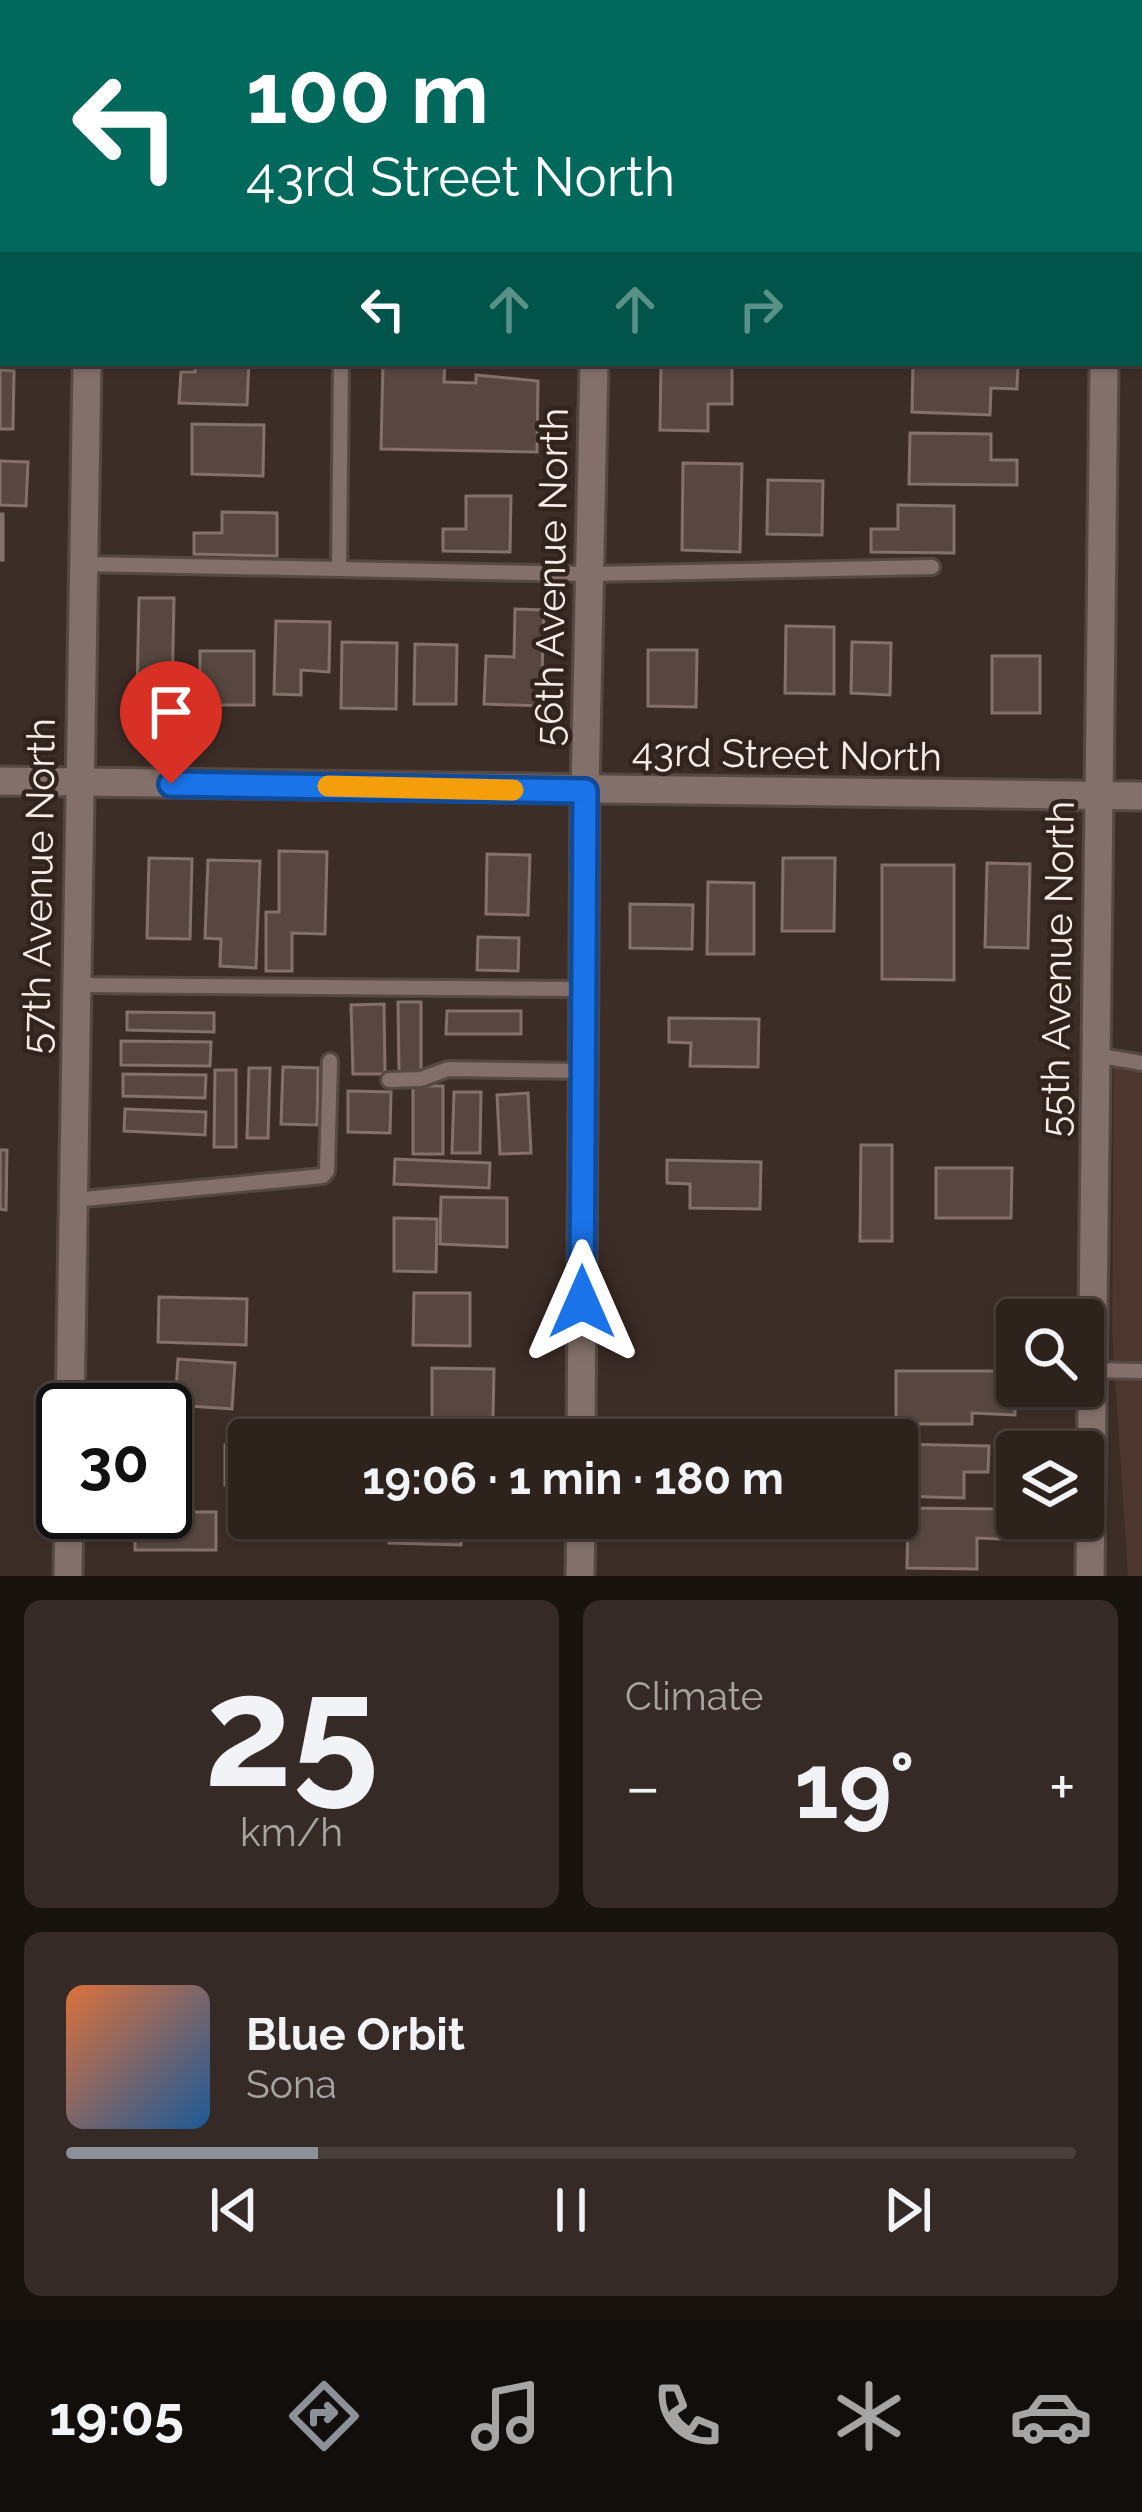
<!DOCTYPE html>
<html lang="en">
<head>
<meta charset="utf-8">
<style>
  :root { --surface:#2e221d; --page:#362a26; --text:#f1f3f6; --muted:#a7a4a4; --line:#493f3b; --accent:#8c9099 }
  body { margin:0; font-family:Raleway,sans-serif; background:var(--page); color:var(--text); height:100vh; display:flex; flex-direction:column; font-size:45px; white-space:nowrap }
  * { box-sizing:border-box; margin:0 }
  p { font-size:39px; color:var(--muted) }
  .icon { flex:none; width:66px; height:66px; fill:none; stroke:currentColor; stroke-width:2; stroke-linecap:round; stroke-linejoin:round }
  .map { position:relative; height:1576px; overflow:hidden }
  .sheet { display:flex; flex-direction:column; gap:24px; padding:24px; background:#191310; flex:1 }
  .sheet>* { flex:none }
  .top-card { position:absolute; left:0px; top:0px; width:1143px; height:366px; box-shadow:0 3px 9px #0004,0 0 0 3px var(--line); background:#00695c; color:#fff; overflow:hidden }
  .buttons { position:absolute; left:996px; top:1299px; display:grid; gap:24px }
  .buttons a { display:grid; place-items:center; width:108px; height:108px; border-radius:12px; background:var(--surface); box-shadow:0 3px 9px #0004,0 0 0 3px var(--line); font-size:60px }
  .speed { position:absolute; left:36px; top:1383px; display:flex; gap:24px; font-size:60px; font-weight:700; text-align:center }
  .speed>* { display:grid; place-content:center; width:156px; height:156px; border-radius:50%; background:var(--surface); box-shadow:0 3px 9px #0004,0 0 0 3px var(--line); line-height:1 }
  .speed .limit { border:6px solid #111; border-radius:18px; background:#fff; color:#111 }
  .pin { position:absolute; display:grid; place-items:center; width:102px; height:102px; color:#fff; margin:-123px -51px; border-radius:50% 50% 50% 0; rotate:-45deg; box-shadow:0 0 12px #0007 }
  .pin .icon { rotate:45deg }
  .me { position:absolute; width:132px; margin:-66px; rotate:0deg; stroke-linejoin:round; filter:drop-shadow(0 0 9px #0008) }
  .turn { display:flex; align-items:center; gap:42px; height:252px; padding:0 48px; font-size:54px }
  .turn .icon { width:156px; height:156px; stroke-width:2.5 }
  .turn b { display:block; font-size:84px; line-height:102px }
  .lanes { display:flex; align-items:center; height:114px; padding:0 48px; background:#0003; justify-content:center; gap:60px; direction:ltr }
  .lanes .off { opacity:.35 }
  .big { font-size:90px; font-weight:700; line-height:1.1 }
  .sheet .widget { flex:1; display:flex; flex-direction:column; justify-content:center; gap:18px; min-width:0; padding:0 42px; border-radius:18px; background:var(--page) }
  .sheet .dial { align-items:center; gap:0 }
  .dial b { font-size:156px; line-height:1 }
  .song { display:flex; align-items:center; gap:36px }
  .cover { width:144px; height:144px; border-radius:18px; background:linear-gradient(135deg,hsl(20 70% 55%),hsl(210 70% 35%)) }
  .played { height:12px; border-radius:6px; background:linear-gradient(90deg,var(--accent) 25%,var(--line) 25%) }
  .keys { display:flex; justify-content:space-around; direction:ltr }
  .heat { display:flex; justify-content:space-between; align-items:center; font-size:66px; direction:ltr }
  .sheet .tiles { flex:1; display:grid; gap:24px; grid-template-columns:1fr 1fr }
  .widget:last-child { grid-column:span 2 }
  .trip { position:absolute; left:228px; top:1419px; width:690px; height:120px; border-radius:12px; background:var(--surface); box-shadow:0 3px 9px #0004,0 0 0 3px var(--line); font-weight:700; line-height:120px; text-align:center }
  .dock { display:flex; height:192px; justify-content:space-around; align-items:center; background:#120e0c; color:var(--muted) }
  .dock .icon { width:84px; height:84px }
  .dock .selected { color:var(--accent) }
  .dock b { font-size:54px; color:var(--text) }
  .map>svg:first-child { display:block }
  .built { fill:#4c362e }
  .building { fill:#584741; stroke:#84716a; stroke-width:3 }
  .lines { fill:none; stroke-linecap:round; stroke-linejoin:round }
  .lane-casing { stroke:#564944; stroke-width:20 }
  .street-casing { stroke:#564944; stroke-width:33 }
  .lane { stroke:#83706a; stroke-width:14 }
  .street { stroke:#83706a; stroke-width:27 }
  .route-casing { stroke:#114b97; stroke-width:30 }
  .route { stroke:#1a73e8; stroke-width:21 }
  .slow { stroke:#f59e0b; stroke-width:21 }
  .labels { text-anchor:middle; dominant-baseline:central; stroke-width:9; stroke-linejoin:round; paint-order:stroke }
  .street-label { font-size:39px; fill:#f7ece8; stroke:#32231d }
</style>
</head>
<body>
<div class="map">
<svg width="1142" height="1576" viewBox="0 0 1142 1576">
  <rect width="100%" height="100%" fill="#3d2d27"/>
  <polygon class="built" points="1142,1055 1142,1576 1128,1576 1112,1331 1114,1057"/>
  <g class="building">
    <polygon points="175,0 272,0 175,3"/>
    <polygon points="0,37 3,37 3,98 0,97"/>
    <rect x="0" y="98" width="3" height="54"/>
    <rect x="0" y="167" width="3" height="52"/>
    <rect x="0" y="234" width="3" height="60"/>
    <polygon points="196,363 249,363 247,405 179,403 181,372 195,372"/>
    <polygon points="383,363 445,363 444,382 476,383 476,375 538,381 537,452 381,449"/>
    <polygon points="661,363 732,363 732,404 708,404 708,431 660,430"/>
    <polygon points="913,363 1018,364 1017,389 991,388 990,415 912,412"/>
    <polygon points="0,370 14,371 13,429 0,429"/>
    <polygon points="192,424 264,425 263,476 192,474"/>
    <polygon points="910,433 991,434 991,460 1017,460 1017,485 909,484"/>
    <polygon points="0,461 28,462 26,506 0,505"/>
    <polygon points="683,463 742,464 740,552 682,550"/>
    <polygon points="768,480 823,481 822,535 767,534"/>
    <polygon points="466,496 511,496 510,552 443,551 443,529 466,529"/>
    <polygon points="898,505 954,506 954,553 871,552 871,529 898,529"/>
    <polygon points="222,512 277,513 277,556 194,554 194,533 222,533"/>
    <rect x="0" y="514" width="3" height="46"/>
    <polygon points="139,598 174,598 172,697 137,696"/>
    <polygon points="515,609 544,610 541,706 484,704 486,656 514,657"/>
    <polygon points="276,621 330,622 329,672 301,670 301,695 274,694"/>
    <polygon points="786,626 834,627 834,694 785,693"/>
    <polygon points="342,642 397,643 396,709 341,708"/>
    <polygon points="852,642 891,643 890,695 851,693"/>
    <polygon points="415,644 457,645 456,704 414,704"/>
    <polygon points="648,650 697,650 696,707 648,706"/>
    <rect x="200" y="651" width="54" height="54"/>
    <rect x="992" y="656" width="48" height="57"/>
    <polygon points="279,851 327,852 325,934 292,933 292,971 266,971 266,912 279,912"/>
    <polygon points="487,854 530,855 528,915 486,914"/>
    <polygon points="149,858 192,859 190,939 147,938"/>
    <polygon points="783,858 835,858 834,931 782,931"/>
    <polygon points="208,860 260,861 256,968 220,966 221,939 205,938"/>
    <polygon points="987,863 1030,864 1028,948 985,947"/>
    <polygon points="882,865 954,865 954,980 882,979"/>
    <polygon points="708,882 754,883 754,954 707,954"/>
    <polygon points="630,904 693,905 692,949 630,948"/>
    <polygon points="478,937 519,938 518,971 477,970"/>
    <polygon points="398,1002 421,1002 421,1072 399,1072"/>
    <polygon points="384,1004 385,1074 353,1074 351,1005"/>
    <polygon points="447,1011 521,1011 521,1034 446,1034"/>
    <polygon points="127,1012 214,1013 214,1032 127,1030"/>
    <polygon points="669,1018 759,1019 758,1067 690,1066 691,1043 669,1042"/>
    <polygon points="121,1041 211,1042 210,1066 121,1065"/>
    <polygon points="283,1067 318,1068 317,1125 281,1124"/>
    <polygon points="249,1068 270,1068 268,1138 247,1138"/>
    <polygon points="215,1070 236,1070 236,1147 214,1147"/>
    <polygon points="123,1074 206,1075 205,1098 123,1096"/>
    <rect x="413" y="1086" width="30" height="68"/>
    <polygon points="348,1091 391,1092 390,1133 348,1132"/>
    <polygon points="454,1092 481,1092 480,1153 452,1153"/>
    <polygon points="528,1093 531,1153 500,1154 497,1095"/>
    <polygon points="125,1109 206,1112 205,1135 124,1131"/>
    <polygon points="861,1145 892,1145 892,1241 860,1241"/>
    <polygon points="0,1150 7,1150 6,1210 0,1209"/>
    <polygon points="395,1159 490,1163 489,1188 394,1184"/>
    <polygon points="667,1160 761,1162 760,1209 690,1208 690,1184 667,1183"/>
    <polygon points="936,1168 1012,1168 1011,1218 936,1218"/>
    <polygon points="441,1197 507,1198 507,1247 440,1244"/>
    <polygon points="394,1218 437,1219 436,1272 394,1271"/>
    <polygon points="414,1293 470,1293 470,1346 413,1345"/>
    <polygon points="159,1297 247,1299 246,1345 158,1342"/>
    <polygon points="178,1359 235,1363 232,1409 175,1405"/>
    <polygon points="432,1368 494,1369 493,1419 432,1418"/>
    <polygon points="896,1371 1015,1371 1015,1415 972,1413 972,1424 896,1424"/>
    <polygon points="897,1444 989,1446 988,1472 964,1472 964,1498 897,1496"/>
    <polygon points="225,1445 249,1445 249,1486 225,1485"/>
    <polygon points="908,1508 1001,1509 1000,1539 977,1538 977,1569 907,1568"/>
    <rect x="135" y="1512" width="81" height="38"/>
    <polygon points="390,1518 462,1518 461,1545 389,1543"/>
  </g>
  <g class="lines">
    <g class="lane-casing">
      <g id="lane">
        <polyline points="345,3 345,0"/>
        <polyline points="1140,38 1142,38"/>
        <polyline points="83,564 590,574 932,567"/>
        <polyline points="339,569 341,363"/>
        <polyline points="76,985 584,989"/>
        <polyline points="1096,1055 1142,1063"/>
        <polyline points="389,1080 421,1079 448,1069 583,1071"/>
        <polyline points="73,1200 323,1176 327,1171 330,1061"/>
        <polyline points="1092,1370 1142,1371"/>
      </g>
    </g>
    <g class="street-casing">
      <g id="street">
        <polyline points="94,3 94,0"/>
        <polyline points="602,3 602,0"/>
        <polyline points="1109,3 1109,0"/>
        <polyline points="0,781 1142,796"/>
        <polyline points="70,1410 87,363"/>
        <polyline points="581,1440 585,791 594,363"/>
        <polyline points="68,1576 69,1512"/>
        <polyline points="580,1576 581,1518"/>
        <polyline points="1090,1576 1104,363"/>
      </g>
    </g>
    <use href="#lane" class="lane"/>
    <use href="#street" class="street"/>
  </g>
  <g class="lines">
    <g class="route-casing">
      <polyline id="route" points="171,784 585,791 582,1302"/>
    </g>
    <use href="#route" class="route"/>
    <polyline class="slow" points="328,786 513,790"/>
  </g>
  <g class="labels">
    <g class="street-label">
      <text transform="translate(551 577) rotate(-89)">56th Avenue North</text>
      <text transform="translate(787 754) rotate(1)">43rd Street North</text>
      <text transform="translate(38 886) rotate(-89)">57th Avenue North</text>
      <text transform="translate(1057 969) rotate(-89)">55th Avenue North</text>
    </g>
  </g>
</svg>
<div class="buttons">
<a><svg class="icon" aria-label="search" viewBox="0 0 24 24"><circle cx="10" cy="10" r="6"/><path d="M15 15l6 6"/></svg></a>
<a><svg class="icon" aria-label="layers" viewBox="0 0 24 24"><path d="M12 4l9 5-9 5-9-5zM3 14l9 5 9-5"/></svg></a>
</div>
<div class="speed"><div class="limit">30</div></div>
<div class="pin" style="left:171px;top:784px;background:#d93025"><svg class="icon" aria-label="arrive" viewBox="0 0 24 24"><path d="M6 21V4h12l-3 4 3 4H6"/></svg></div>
<svg class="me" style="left:582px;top:1302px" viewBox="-20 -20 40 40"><path d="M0-17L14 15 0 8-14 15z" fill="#1a73e8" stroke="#fff" stroke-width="4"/></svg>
<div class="trip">19:06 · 1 min · 180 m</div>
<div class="top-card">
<div class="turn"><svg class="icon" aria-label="left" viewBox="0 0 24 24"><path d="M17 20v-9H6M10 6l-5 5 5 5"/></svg><div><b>100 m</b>43rd Street North</div></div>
<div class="lanes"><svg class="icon" aria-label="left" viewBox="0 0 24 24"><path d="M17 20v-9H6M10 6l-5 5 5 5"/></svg><svg class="icon off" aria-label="ahead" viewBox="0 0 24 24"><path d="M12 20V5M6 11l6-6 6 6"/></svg><svg class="icon off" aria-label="ahead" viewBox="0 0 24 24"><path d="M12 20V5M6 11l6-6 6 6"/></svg><svg class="icon off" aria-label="right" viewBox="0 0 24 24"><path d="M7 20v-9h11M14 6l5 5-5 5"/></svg></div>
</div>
</div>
<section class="sheet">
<div class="tiles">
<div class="widget dial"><b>25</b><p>km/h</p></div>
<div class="widget"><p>Climate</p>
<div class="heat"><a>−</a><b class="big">19°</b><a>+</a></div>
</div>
<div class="widget">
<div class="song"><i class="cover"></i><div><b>Blue Orbit</b><p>Sona</p></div></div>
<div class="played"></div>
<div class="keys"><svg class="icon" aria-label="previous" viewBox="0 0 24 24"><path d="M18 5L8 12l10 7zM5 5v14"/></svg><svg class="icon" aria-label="pause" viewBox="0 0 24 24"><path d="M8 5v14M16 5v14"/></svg><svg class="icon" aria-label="next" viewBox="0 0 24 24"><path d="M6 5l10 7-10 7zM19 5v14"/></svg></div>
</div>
</div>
</section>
<nav class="dock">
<b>19:05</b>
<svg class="icon selected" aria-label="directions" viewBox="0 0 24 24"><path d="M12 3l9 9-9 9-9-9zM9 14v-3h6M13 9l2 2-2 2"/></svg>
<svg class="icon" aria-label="music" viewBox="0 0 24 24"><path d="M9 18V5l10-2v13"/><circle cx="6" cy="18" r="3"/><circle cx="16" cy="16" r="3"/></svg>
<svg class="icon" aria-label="phone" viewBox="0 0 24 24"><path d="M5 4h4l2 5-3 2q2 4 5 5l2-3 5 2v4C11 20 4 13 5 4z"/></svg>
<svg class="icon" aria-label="climate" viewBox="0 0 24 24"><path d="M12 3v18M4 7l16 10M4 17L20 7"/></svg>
<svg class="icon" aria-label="car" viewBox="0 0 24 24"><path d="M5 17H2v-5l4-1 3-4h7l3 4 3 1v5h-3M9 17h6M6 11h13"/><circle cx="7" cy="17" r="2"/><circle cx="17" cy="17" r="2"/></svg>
</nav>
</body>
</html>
